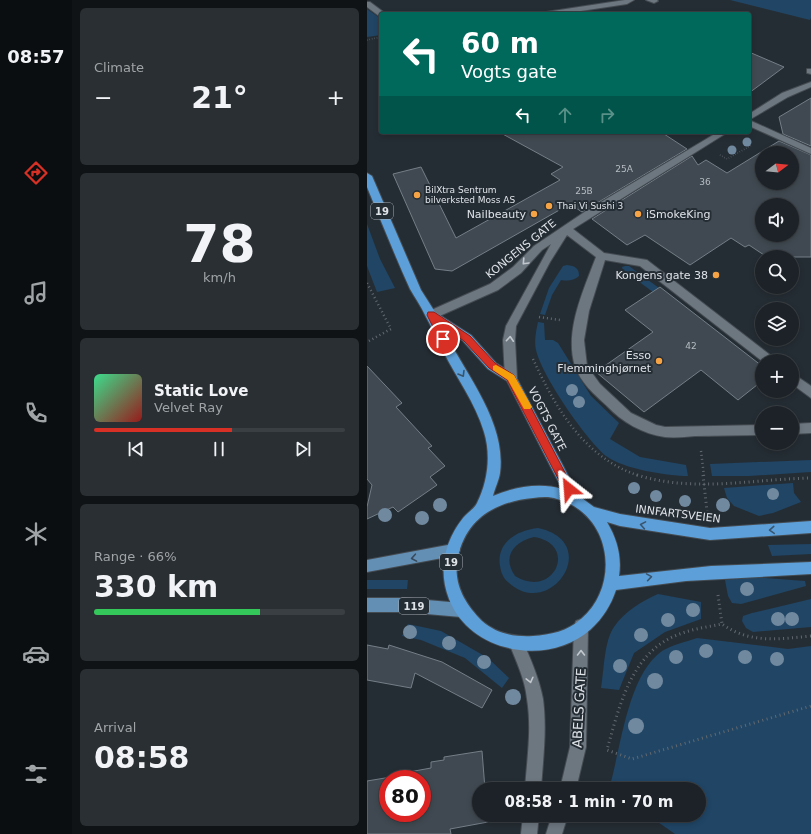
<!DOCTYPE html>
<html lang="en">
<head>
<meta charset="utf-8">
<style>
  :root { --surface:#1c2227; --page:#292f33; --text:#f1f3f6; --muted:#a0a4a7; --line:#3a3f44; --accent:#d93025 }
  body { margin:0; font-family:"DejaVu Sans",sans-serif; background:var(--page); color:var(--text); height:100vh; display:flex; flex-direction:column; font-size:15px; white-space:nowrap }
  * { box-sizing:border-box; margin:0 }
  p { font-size:13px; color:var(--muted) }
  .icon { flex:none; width:22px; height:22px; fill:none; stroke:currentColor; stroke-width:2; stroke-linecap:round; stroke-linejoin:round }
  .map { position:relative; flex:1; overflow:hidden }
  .details { display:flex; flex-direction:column; gap:8px; padding:8px; background:#0f1315; width:295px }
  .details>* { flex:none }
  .banner { position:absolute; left:12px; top:12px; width:372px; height:122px; border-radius:4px; box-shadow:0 2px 6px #0003,0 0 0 1px var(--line); background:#00695c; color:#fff; overflow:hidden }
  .needle { width:26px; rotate:74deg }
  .fabs { position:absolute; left:388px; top:146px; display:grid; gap:8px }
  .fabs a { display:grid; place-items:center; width:44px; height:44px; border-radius:50%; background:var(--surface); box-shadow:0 2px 6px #0003,0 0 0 1px var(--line); font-size:20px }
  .speed { position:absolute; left:12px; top:770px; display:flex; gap:8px; font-size:20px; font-weight:700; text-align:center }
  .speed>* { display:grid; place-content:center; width:52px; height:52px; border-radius:50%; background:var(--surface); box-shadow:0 2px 6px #0003,0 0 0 1px var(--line); line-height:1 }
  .speed .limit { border:6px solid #d22; background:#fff; color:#111 }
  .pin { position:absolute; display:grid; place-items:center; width:34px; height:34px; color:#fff; margin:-17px; border:2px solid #fff; border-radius:50%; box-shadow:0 1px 4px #0007 }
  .me { position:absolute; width:44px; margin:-22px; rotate:332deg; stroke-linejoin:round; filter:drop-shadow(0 0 3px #0008) }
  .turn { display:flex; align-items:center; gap:14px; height:84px; padding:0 16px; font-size:18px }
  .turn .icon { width:52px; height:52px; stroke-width:2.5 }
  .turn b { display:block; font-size:28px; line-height:34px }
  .lanes { display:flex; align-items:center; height:38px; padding:0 16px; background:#0003; justify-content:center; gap:20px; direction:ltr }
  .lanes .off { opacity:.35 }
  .big { font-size:30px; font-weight:800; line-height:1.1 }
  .details .tile { flex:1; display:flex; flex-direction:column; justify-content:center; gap:6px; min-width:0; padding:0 14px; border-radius:6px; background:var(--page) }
  .details .dial { align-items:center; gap:0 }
  .dial b { font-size:52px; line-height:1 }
  .song { display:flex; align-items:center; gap:12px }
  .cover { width:48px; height:48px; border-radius:6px; background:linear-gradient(135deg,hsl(150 70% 55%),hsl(0 70% 35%)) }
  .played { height:4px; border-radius:2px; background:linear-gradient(90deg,var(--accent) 55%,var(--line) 55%) }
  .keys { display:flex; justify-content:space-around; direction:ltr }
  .heat { display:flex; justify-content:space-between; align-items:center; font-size:22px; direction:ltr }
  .charge { height:6px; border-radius:3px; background:linear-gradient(90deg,#34c759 66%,var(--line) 0) }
  .trip { position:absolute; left:105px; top:782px; width:234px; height:40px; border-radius:20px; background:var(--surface); box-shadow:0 2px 6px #0003,0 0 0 1px var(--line); font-weight:800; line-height:40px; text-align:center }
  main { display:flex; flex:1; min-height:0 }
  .tabs { display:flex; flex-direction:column; width:72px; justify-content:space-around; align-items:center; background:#0b0e10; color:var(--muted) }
  .tabs .icon { width:28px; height:28px }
  .tabs .on { color:var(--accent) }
  .tabs b { font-size:18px; color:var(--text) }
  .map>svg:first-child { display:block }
  .green { fill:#204565; fill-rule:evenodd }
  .building { fill:#404951; stroke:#747e87; fill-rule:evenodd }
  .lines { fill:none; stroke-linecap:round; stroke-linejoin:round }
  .minor-casing { stroke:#444b51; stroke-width:2 }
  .major-casing { stroke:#444b51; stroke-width:2 }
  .highway-casing { stroke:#444b51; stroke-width:2 }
  .path-far2 { stroke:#62696f; stroke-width:1.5; stroke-dasharray:0.5 2; stroke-linecap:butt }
  .path-far1 { stroke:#62696f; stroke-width:2.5; stroke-dasharray:1 3; stroke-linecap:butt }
  .path { stroke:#62696f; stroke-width:3; stroke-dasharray:1 3.5; stroke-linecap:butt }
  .minor { fill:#6d7780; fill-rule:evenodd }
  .major { fill:#638fb5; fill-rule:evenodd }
  .highway { fill:#5d9fd8; fill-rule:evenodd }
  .tree { fill:#71899f }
  .oneway { stroke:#c2c8ce }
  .oneway2 { stroke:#39556d }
  .oneway3 { stroke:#384a5b }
  .route { fill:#d93025; stroke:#8d1f18 }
  .slow { fill:#f59e0b }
  .poi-dot { fill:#f5a345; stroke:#252d34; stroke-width:1.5 }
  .labels { text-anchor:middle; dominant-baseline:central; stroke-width:4; stroke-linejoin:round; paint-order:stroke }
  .number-label { font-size:9px; fill:#b6bcc2 }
  .far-poi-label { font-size:9px; fill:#dee3e8; stroke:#252d34; text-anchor:start }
  .shield { fill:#252d34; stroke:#a6acb2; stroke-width:1 }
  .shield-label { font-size:10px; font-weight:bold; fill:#dee3e8 }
  .poi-label { font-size:11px; fill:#dee3e8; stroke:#252d34; text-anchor:end }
  .street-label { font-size:11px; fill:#dee3e8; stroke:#252d34 }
  .near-street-label { font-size:13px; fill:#dee3e8; stroke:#252d34 }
</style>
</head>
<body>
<main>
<nav class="tabs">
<b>08:57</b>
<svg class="icon on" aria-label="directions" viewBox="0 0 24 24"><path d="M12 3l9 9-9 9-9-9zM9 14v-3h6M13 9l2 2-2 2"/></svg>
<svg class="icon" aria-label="music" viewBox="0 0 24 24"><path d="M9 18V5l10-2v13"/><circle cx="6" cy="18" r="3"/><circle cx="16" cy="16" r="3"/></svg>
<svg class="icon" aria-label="phone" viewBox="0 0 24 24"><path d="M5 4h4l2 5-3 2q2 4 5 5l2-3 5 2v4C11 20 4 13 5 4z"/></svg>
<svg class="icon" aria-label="climate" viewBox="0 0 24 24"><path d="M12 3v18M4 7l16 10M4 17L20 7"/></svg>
<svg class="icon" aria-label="car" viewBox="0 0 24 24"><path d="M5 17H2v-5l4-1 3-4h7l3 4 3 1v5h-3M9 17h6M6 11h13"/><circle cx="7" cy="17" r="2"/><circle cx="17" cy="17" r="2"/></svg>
<svg class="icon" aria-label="filters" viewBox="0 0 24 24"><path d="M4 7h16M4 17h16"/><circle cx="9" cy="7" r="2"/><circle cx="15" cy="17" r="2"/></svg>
</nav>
<section class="details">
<div class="tile"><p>Climate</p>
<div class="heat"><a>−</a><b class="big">21°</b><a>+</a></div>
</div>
<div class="tile dial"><b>78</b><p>km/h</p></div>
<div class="tile">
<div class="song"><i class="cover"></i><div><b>Static Love</b><p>Velvet Ray</p></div></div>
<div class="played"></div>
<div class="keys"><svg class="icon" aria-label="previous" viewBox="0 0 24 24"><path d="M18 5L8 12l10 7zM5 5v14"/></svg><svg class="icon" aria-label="pause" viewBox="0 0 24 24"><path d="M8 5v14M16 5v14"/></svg><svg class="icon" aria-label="next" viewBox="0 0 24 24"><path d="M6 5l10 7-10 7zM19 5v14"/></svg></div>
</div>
<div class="tile"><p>Range · 66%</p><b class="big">330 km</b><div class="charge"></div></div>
<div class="tile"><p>Arrival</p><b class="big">08:58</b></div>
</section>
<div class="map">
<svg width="444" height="834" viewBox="0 0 444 834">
  <rect width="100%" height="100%" fill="#252d34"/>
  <g class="green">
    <polygon points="363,0 444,0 444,18 443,20"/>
    <polygon points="0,9 14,19 14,35 0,37"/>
    <polygon points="0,224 13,259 28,288 10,292 0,266"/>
    <path d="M200,265C208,266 212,268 212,276C206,281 201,281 194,280L185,295L178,315L173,314L182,288L196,266Z"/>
    <polygon points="258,266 262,266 292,288 286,292 256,270 255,267"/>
    <path d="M171,322L177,323L178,340H186L191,343L224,396L252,423L243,439L273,457L319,465L321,476C301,476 256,469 239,456C218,438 175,376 169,350C167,341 169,331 171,322Z"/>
    <polygon points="444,460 444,472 382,476 345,476 343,464"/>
    <polygon points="426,483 427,493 434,502 406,513 392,516 367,506 360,498 357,488"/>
    <path d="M171,528C237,542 183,622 141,582C136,578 134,572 133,566C129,542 151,530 171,528ZM167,537C212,544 187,600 148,576C135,557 146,542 167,537Z"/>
    <polygon points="444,544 444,554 405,556 401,545"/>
    <polygon points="386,577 438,581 439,586 374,604 365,603 361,596 358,580"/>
    <polygon points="0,580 41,580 40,589 0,589"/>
    <path d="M291,594L334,602V619L298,632L267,653L252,690L234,688C237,671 237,641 247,627C257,612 275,601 291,594Z"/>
    <polygon points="444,599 444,627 386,632 379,628 375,621 376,616 385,613"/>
    <polygon points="41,624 74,631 121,658 142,678 135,688 98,658 54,640 35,636"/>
    <path d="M330,638L421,649L444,646V834H308L281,815H332V789H242C254,749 260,676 295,651C305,645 318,642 330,638Z"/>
  </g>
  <g class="building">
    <polygon points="382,52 417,67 382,93"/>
    <polygon points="444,98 444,146 416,134 412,117"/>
    <polygon points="132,132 294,132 320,149 215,212 203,204 85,271 68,269 26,174 54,167 89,238 193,180 184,174 196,167"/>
    <path d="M412,141L444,155V257H400L382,245L378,247L364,238L323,265L278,235L260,245L225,219L325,156L331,165L339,160L360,173ZM395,153H425V183H395ZM395,205H425V235H395Z"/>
    <polygon points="293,287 395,366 395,381 371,400 334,370 277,412 229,372 286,332 258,310"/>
    <polygon points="0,366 35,403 29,407 65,446 61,448 78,466 63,477 70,485 31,512 26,507 0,519 0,507 5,485 0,479"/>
    <polygon points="0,645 21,649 22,645 75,662 125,690 115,708 48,673 44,688 0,680"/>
    <path d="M115,751L118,789H112V815H120L121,822L83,829L84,834H0V781L42,774V772L64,768V762L77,760V757ZM21,779H55V813H21Z"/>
  </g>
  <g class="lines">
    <g class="minor-casing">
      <g id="minor">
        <polygon points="258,0 267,0 260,4 194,14 175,14 179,12"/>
        <polygon points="279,0 290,0 291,1 287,3"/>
        <polygon points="0,2 3,2 19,14 12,16 0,7"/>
        <polygon points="440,69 444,69 444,74 440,73"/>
        <polygon points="444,82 444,87 421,97 382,120 444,148 444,154 382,126 382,114 415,93"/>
        <path d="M351,132H361L206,229L237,253L280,260L407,358L409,361H395L273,266L238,260L222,311L217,340L220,366L233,384L264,413L289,425L298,427L395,425V435C373,435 350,436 328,436C318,437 308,438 298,437C276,434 255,422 240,406C228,395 213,382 208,366C197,331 217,289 229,257L200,235L183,262L149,326L148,340L150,378L148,381H140L138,378L136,340L139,326L184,244L175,250L154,273L131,290L68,318H60L59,315L60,312L123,284L146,267L167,246L219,211Z"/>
        <polygon points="425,373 444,386 444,398 425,384"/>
        <polygon points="444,423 444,433 425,434 425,424"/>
        <polygon points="214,619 219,621 221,626 219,747 209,789 193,789 203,747 207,626 209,621"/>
        <path d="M149,636L154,638C163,657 172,678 176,699C180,729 176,759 174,789H158C160,759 165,729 160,699C158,679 149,661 142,643L144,638Z"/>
        <polygon points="156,815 172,815 170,834 154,834"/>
        <polygon points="185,815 201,815 195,834 179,834"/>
      </g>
    </g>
    <g class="major-casing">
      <g id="major">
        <polygon points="86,544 91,546 93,550 91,554 86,556 0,572 0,560"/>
        <polygon points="0,598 37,598 94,603 99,605 101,610 99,615 94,617 37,612 0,612"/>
      </g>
    </g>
    <g class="highway-casing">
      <path id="highway" d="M0,173L5,176L54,290L68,312L104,335L129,363L148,375L212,496L227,507L253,514L343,528L444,521V533L343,540L253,526L240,522C250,539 255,556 252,576L344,566L444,562V574L319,581L249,590C244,605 236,618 224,629C183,667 103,654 82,599C71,571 77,542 96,518C100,513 107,509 110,503C121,481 124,455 117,432C108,402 90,379 76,351C69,339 65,327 58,315C54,306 48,298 43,289C28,256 14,221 0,187ZM75,327L96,341L121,369L140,381L195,489C173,482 147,487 126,496C128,488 132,480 133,473C140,421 96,371 75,327ZM166,498C174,497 182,496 190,499C245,514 254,585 214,619C201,631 183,635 166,636C147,637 130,634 115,621C99,605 87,586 90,562C97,520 126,502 166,498Z"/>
    </g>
    <g class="path-far2">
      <polyline points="0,40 14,37"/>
      <polyline points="353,155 360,159 385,145"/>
    </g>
    <g class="path-far1">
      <polyline points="0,283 24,329 0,342"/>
      <polyline points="172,317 193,320"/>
      <path d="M166,359C189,409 218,459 273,476"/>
      <polyline points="334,451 337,476"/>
    </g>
    <g class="path">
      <path d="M270,475C327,493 386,479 444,478"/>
      <polyline points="336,475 340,511"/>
      <polyline points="351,595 355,624"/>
      <path d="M444,636C412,639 383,644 355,624C340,627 325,629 310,635C264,653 252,707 240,750L265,759L444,706"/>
    </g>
    <use href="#minor" class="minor"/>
    <use href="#major" class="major"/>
    <use href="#highway" class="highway"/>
  </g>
  <g class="tree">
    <circle cx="380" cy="142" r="4.5"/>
    <circle cx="365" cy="150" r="4.5"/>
    <circle cx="205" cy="390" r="6"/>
    <circle cx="212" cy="402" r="6"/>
    <circle cx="267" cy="488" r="6"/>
    <circle cx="406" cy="494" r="6"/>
    <circle cx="289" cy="496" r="6"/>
    <circle cx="318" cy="501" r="6"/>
    <circle cx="73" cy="505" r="7"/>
    <circle cx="356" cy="505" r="7"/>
    <circle cx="18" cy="515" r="7"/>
    <circle cx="55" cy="518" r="7"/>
    <circle cx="380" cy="589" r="7"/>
    <circle cx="326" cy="610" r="7"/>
    <circle cx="411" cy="619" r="7"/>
    <circle cx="425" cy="619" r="7"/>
    <circle cx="301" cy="620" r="7"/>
    <circle cx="43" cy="632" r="7"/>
    <circle cx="274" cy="635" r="7"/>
    <circle cx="82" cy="643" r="7"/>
    <circle cx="339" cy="651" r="7"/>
    <circle cx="309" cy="657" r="7"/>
    <circle cx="378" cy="657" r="7"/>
    <circle cx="410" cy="659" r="7"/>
    <circle cx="117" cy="662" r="7"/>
    <circle cx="253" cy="666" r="7"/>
    <circle cx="288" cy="681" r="8"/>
    <circle cx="146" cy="697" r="8"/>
    <circle cx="269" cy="726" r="8"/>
  </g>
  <defs><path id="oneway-chevron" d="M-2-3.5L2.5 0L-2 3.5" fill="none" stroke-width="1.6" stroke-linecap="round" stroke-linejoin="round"/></defs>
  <g class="oneway">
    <use href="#oneway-chevron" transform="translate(158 262) rotate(133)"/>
    <use href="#oneway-chevron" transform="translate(143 339) rotate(-86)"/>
    <use href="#oneway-chevron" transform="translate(214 653) rotate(-90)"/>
    <use href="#oneway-chevron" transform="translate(163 680) rotate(76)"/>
  </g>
  <g class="oneway2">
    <use href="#oneway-chevron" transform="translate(95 374) rotate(59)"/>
    <use href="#oneway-chevron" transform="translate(276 525) rotate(-170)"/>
    <use href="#oneway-chevron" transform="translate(405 530) rotate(176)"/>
    <use href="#oneway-chevron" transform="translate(282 577) rotate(-9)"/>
  </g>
  <use class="oneway3" href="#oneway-chevron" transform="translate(47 558) rotate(170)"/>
  <polygon class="route" points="61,312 67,312 103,336 128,363 147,375 205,486 207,489 205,492 198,492 140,380 122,368 97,341 73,325 80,339 79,341 73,341 60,315"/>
  <polygon class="slow" points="129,365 147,375 165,407 163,409 157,409 141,380 126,370 126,366"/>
  <g class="poi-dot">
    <circle cx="50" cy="195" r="4"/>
    <circle cx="182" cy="206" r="4"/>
    <circle cx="167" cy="214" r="4"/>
    <circle cx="271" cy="214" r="4"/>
    <circle cx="349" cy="275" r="4"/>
    <circle cx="292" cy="361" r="4"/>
  </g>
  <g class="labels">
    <g class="number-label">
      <text x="257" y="169">25A</text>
      <text x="338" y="182">36</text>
      <text x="217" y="191">25B</text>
      <text x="324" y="346">42</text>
    </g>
    <g class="far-poi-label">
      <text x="58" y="190">BilXtra Sentrum<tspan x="58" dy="10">bilverksted Moss AS</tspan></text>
      <text x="190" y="206">Thai Vi Sushi 3</text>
    </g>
    <g class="shield">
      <rect x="4" y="203" width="22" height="16" rx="3"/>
      <rect x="73" y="554" width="22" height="16" rx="3"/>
      <rect x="32" y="598" width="30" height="16" rx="3"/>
    </g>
    <g class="shield-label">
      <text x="15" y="211">19</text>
      <text x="84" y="562">19</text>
      <text x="47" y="606">119</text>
    </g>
    <g class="poi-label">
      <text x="159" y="214">Nailbeauty</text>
      <text x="279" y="214" text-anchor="start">iSmokeKing</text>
      <text x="341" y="275">Kongens gate 38</text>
      <text x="284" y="355">Esso<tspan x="284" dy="13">Flemminghjørnet</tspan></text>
    </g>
    <g class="street-label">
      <text transform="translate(154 249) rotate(-39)">KONGENS GATE</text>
      <text transform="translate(180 419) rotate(63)">VOGTS GATE</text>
      <text transform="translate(311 514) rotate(7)">INNFARTSVEIEN</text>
    </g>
    <g class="near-street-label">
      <text transform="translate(212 708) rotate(-87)">ABELS GATE</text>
    </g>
  </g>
</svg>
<div class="fabs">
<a><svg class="needle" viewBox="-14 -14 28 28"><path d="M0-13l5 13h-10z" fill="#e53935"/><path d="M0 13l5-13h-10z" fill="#a0a4a7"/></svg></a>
<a><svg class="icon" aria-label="sound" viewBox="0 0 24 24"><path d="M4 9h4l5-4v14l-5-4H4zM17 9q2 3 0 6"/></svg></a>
<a><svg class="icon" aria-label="search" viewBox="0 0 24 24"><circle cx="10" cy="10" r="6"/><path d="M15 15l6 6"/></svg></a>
<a><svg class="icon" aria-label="layers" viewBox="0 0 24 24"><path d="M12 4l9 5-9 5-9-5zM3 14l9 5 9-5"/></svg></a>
<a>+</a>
<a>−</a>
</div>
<div class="speed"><div class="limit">80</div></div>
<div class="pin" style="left:76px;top:339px;background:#d93025"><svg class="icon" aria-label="arrive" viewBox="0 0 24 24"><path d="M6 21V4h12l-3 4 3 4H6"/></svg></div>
<svg class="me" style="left:202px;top:489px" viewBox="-20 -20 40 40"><path d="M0-17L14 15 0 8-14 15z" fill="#d93025" stroke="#fff" stroke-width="4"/></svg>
<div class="trip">08:58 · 1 min · 70 m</div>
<div class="banner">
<div class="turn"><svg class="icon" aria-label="left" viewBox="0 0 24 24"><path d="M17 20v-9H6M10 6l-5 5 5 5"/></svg><div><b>60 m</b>Vogts gate</div></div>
<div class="lanes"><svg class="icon" aria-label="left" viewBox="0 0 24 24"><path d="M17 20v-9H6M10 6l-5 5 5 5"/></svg><svg class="icon off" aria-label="ahead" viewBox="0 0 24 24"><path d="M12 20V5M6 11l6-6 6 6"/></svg><svg class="icon off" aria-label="right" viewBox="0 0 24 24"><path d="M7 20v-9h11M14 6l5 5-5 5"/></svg></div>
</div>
</div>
</main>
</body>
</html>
